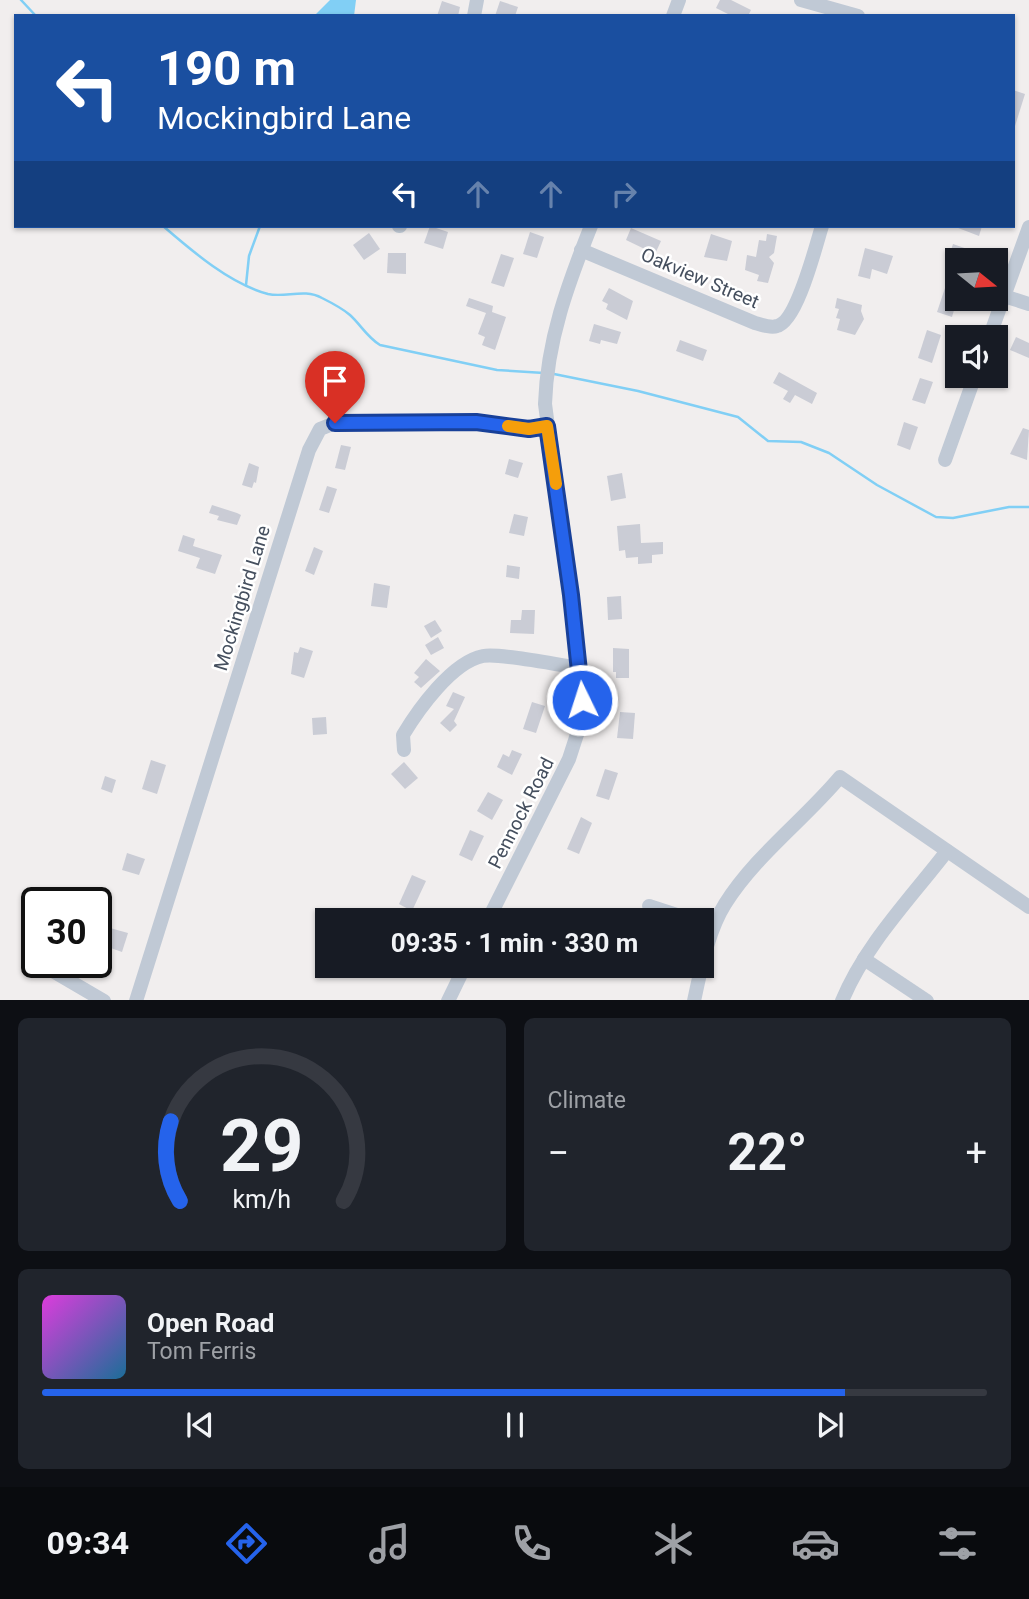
<!DOCTYPE html>
<html lang="en">
<head>
<meta charset="utf-8">
<style>
  :root { --surface:#171b24; --page:#20242c; --text:#f1f3f6; --muted:#9ea1a6; --line:#363941; --accent:#2563eb }
  body { margin:0; font-family:Roboto,sans-serif; background:var(--page); color:var(--text); height:100vh; display:flex; flex-direction:column; font-size:26px; white-space:nowrap }
  * { box-sizing:border-box; margin:0 }
  p { font-size:23px; color:var(--muted) }
  .icon { flex:none; width:38px; height:38px; fill:none; stroke:currentColor; stroke-width:2; stroke-linecap:round; stroke-linejoin:round }
  .map { position:relative; height:1000px; overflow:hidden }
  .details { display:flex; flex-direction:column; gap:18px; padding:18px; background:#0d0f14; flex:1 }
  .details>* { flex:none }
  .banner { position:absolute; left:14px; top:14px; width:1001px; height:214px; border-radius:0px; box-shadow:0 2px 5px #0004; background:#1a4fa0; color:#fff; overflow:hidden }
  .needle { width:46px; rotate:108deg }
  .buttons { position:absolute; left:945px; top:248px; display:grid; gap:14px }
  .buttons a { display:grid; place-items:center; width:63px; height:63px; border-radius:0px; background:var(--surface); box-shadow:0 2px 5px #0004; font-size:35px }
  .speed { position:absolute; left:21px; top:887px; display:flex; gap:14px; font-size:35px; font-weight:700; text-align:center }
  .speed>* { display:grid; place-content:center; width:91px; height:91px; border-radius:50%; background:var(--surface); box-shadow:0 2px 5px #0004; line-height:1 }
  .speed .limit { border:4px solid #111; border-radius:10px; background:#fff; color:#111 }
  .pin { position:absolute; display:grid; place-items:center; width:60px; height:60px; color:#fff; margin:-72px -30px; border-radius:50% 50% 50% 0; rotate:-45deg; box-shadow:0 0 7px #0007 }
  .pin .icon { rotate:45deg }
  .me { position:absolute; width:77px; margin:-38px; rotate:356deg; stroke-linejoin:round; filter:drop-shadow(0 0 5px #0008) }
  .turn { display:flex; align-items:center; gap:24px; height:147px; padding:0 28px; font-size:32px }
  .turn .icon { width:91px; height:91px; stroke-width:2.5 }
  .turn b { display:block; font-size:49px; line-height:60px }
  .lanes { display:flex; align-items:center; height:66px; padding:0 28px; background:#0003; justify-content:center; gap:35px; direction:ltr }
  .lanes .off { opacity:.35 }
  .big { font-size:52px; font-weight:700; line-height:1.1 }
  .details .tile { flex:1; display:flex; flex-direction:column; justify-content:center; gap:10px; min-width:0; padding:0 24px; border-radius:10px; background:var(--page) }
  .details .dial { align-items:center; gap:0 }
  .dial svg { height:182px; overflow:visible; fill:none; stroke:var(--line); stroke-width:7; stroke-linecap:round; text-anchor:middle }
  .dial text { fill:var(--text); stroke:none }
  .song { display:flex; align-items:center; gap:21px }
  .cover { width:84px; height:84px; border-radius:10px; background:linear-gradient(135deg,hsl(300 70% 55%),hsl(200 70% 35%)) }
  .played { height:7px; border-radius:4px; background:linear-gradient(90deg,var(--accent) 85%,var(--line) 85%) }
  .keys { display:flex; justify-content:space-around; direction:ltr }
  .heat { display:flex; justify-content:space-between; align-items:center; font-size:38px; direction:ltr }
  .details .tiles { flex:1; display:grid; gap:18px; grid-template-columns:1fr 1fr }
  .tile:last-child { grid-column:span 2 }
  .trip { position:absolute; left:315px; top:908px; width:399px; height:70px; border-radius:0px; background:var(--surface); box-shadow:0 2px 5px #0004; font-weight:700; line-height:70px; text-align:center }
  .dock { display:flex; height:112px; justify-content:space-around; align-items:center; background:#090b0e; color:var(--muted) }
  .dock .icon { width:49px; height:49px }
  .dock .current { color:var(--accent) }
  .dock b { font-size:32px; color:var(--text) }
  .map>svg:first-child { display:block }
  .water { fill:#81cff5 }
  .lines { fill:none; stroke-linecap:round; stroke-linejoin:round }
  .stream { stroke:#81cff5; stroke-width:2.5 }
  .building { fill:#caccd5 }
  .minor { stroke:#c0c9d5; stroke-width:14 }
  .route-casing { stroke:#184099; stroke-width:18 }
  .route { stroke:#2563eb; stroke-width:12 }
  .slow { stroke:#f59e0b; stroke-width:12 }
  .labels { text-anchor:middle; dominant-baseline:central; stroke-width:5; stroke-linejoin:round; paint-order:stroke }
  .street-label { font-size:19px; fill:#454f5e; stroke:#fff }
</style>
</head>
<body>
<div class="map">
<svg width="1029" height="1001" viewBox="0 0 1029 1001">
  <rect width="100%" height="100%" fill="#f1eeee"/>
  <polygon class="water" points="330,0 356,0 354,16 314,16"/>
  <g class="lines">
    <g class="stream">
      <polyline points="21,0 36,16"/>
      <path d="M163,226C192,251 230,284 268,294C286,298 304,288 322,298C330,302 342,308 350,315C361,325 367,337 380,345L497,370L544,373"/>
      <polyline points="246,285 249,256 260,226"/>
      <polyline points="554,374 638,391 738,417 768,441 801,442 829,453 877,485 936,517 953,518 1009,507 1029,507"/>
    </g>
  </g>
  <g class="building">
    <polygon points="720,0 731,0 751,10 748,16 732,16 716,8"/>
    <polygon points="442,1 460,7 458,16 437,16"/>
    <polygon points="500,1 518,7 515,16 495,16"/>
    <polygon points="1013,90 1025,94 1015,126 1013,126"/>
    <polygon points="430,226 448,232 443,249 424,243"/>
    <polygon points="953,226 982,226 979,236"/>
    <polygon points="631,228 661,241 655,254 626,240"/>
    <polygon points="530,232 544,237 537,258 523,254"/>
    <polygon points="369,233 380,249 364,260 353,245"/>
    <polygon points="711,234 732,241 727,261 704,257"/>
    <polygon points="767,234 777,236 774,253 769,257 774,263 768,283 757,281 759,275 745,270 747,255 756,257 759,240 766,241"/>
    <polygon points="953,244 973,251 970,261 957,261 957,300 952,317 937,312 953,264 947,262"/>
    <polygon points="865,248 893,256 887,274 872,269 870,279 858,276"/>
    <polygon points="388,253 406,253 406,274 387,273"/>
    <polygon points="501,254 514,258 504,287 491,283"/>
    <polygon points="609,288 633,301 627,320 606,309 608,304 602,301"/>
    <polygon points="469,298 493,306 492,312 506,317 495,350 482,345 485,337 478,334 486,313 466,306"/>
    <polygon points="837,298 862,305 861,311 864,319 855,335 837,330 840,319 836,318 839,309 835,308"/>
    <polygon points="594,324 621,332 617,344 601,340 600,344 589,341"/>
    <polygon points="927,330 941,335 932,363 918,358"/>
    <polygon points="1016,337 1029,343 1029,358 1010,350"/>
    <polygon points="680,340 707,350 703,361 676,351"/>
    <polygon points="779,372 817,393 812,404 795,395 790,403 783,399 788,391 773,383"/>
    <polygon points="920,378 933,382 925,404 912,400"/>
    <polygon points="904,422 918,427 910,450 897,445"/>
    <polygon points="1023,428 1029,430 1027,460 1010,454"/>
    <polygon points="341,445 351,447 345,470 335,468"/>
    <polygon points="509,459 523,463 518,478 505,474"/>
    <polygon points="249,463 259,467 256,483 254,482 252,488 242,485"/>
    <polygon points="622,473 626,498 611,501 607,476"/>
    <polygon points="327,486 337,489 329,513 319,510"/>
    <polygon points="212,505 237,513 241,515 237,525 217,520 219,516 209,513"/>
    <polygon points="514,514 528,517 524,536 509,533"/>
    <polygon points="640,524 641,543 663,542 663,554 652,555 652,563 638,564 638,557 626,558 625,550 619,551 617,526"/>
    <polygon points="183,535 195,539 193,546 222,555 215,574 196,568 200,558 178,551"/>
    <polygon points="314,547 323,551 314,575 305,571"/>
    <polygon points="507,565 520,567 519,579 506,577"/>
    <polygon points="374,583 390,586 387,608 371,606"/>
    <polygon points="621,596 622,619 608,620 607,597"/>
    <polygon points="522,610 535,610 534,634 510,633 511,620 521,620"/>
    <polygon points="435,620 442,631 431,638 424,626"/>
    <polygon points="438,637 444,648 431,655 425,645"/>
    <polygon points="300,647 313,651 304,678 291,674 294,652 298,653"/>
    <polygon points="613,648 629,649 629,678 616,678 616,672 613,672"/>
    <polygon points="426,659 440,671 421,688 414,682 419,677 414,673"/>
    <polygon points="453,692 465,697 454,721 457,725 450,732 440,723 454,709 446,706"/>
    <polygon points="532,702 545,706 536,733 523,729"/>
    <polygon points="620,712 635,713 633,739 617,738"/>
    <polygon points="326,717 327,734 313,735 312,718"/>
    <polygon points="512,750 522,754 512,775 497,767 503,754 509,757"/>
    <polygon points="151,760 166,765 157,794 142,789"/>
    <polygon points="404,762 418,778 405,789 391,774"/>
    <polygon points="605,769 618,773 609,800 596,796"/>
    <polygon points="105,776 116,780 112,793 101,789"/>
    <polygon points="488,792 503,800 492,820 477,811"/>
    <polygon points="581,817 592,823 579,854 567,849"/>
    <polygon points="470,830 484,836 472,861 459,855"/>
    <polygon points="127,853 145,859 139,875 122,870"/>
    <polygon points="412,875 426,881 412,911 399,904"/>
    <polygon points="110,928 128,933 122,952 105,946"/>
  </g>
  <g class="lines">
    <g class="minor">
      <polyline points="801,0 858,16"/>
      <polyline points="474,16 477,0"/>
      <polyline points="673,16 679,0"/>
      <polyline points="399,226 400,226"/>
      <path d="M581,250L755,323C762,325 771,328 777,326C797,322 816,245 822,226"/>
      <polyline points="1004,296 1029,304"/>
      <polyline points="989,338 1029,227"/>
      <polyline points="945,460 975,376"/>
      <path d="M404,750L403,735C418,710 452,662 483,656C500,653 560,665 580,668"/>
      <polyline points="649,906 692,920"/>
      <path d="M488,920L569,759L581,722V675L545,404C547,340 568,284 591,226"/>
      <polyline points="864,959 927,1001"/>
      <polyline points="39,963 104,1001"/>
      <polyline points="136,1001 309,450 320,429 335,423 476,422 529,429 547,426"/>
      <polyline points="448,1001 465,966"/>
      <path d="M694,1001C701,969 708,931 725,904C755,856 804,820 840,777L1029,907"/>
      <path d="M842,1001C865,945 910,899 947,851"/>
    </g>
  </g>
  <g class="lines">
    <g class="route-casing">
      <polyline id="route" points="335,423 476,422 529,429 547,426 571,595 582,700"/>
    </g>
    <use href="#route" class="route"/>
    <polyline class="slow" points="508,426 529,429 547,426 556,484"/>
  </g>
  <g class="labels">
    <g class="street-label">
      <text transform="translate(700 278) rotate(23)">Oakview Street</text>
      <text transform="translate(242 598) rotate(-73)">Mockingbird Lane</text>
      <text transform="translate(521 813) rotate(-63)">Pennock Road</text>
    </g>
  </g>
</svg>
<div class="buttons">
<a><svg class="needle" viewBox="-14 -14 28 28"><path d="M0-13l5 13h-10z" fill="#e53935"/><path d="M0 13l5-13h-10z" fill="#9ea1a6"/></svg></a>
<a><svg class="icon" aria-label="sound" viewBox="0 0 24 24"><path d="M4 9h4l5-4v14l-5-4H4zM17 9q2 3 0 6"/></svg></a>
</div>
<div class="speed"><div class="limit">30</div></div>
<div class="pin" style="left:335px;top:423px;background:#d93025"><svg class="icon" aria-label="arrive" viewBox="0 0 24 24"><path d="M6 21V4h12l-3 4 3 4H6"/></svg></div>
<svg class="me" style="left:582px;top:700px" viewBox="-20 -20 40 40"><circle r="17" fill="#2563eb" stroke="#fff" stroke-width="3"/><path d="M0-11L8 9 0 5-8 9z" fill="#fff"/></svg>
<div class="trip">09:35 · 1 min · 330 m</div>
<div class="banner">
<div class="turn"><svg class="icon" aria-label="left" viewBox="0 0 24 24"><path d="M17 20v-9H6M10 6l-5 5 5 5"/></svg><div><b>190 m</b>Mockingbird Lane</div></div>
<div class="lanes"><svg class="icon" aria-label="left" viewBox="0 0 24 24"><path d="M17 20v-9H6M10 6l-5 5 5 5"/></svg><svg class="icon off" aria-label="ahead" viewBox="0 0 24 24"><path d="M12 20V5M6 11l6-6 6 6"/></svg><svg class="icon off" aria-label="ahead" viewBox="0 0 24 24"><path d="M12 20V5M6 11l6-6 6 6"/></svg><svg class="icon off" aria-label="right" viewBox="0 0 24 24"><path d="M7 20v-9h11M14 6l5 5-5 5"/></svg></div>
</div>
</div>
<section class="details">
<div class="tiles">
<div class="tile dial"><svg viewBox="0 0 100 80">
<path d="M14 69A42 42 0 1 1 86 69"/>
<path d="M14 69A42 42 0 0 1 10 34" stroke="#2563eb"/>
<text x="50" y="56" font-size="32" font-weight="700">29</text>
<text x="50" y="72" font-size="11">km/h</text>
</svg></div>
<div class="tile"><p>Climate</p>
<div class="heat"><a>−</a><b class="big">22°</b><a>+</a></div>
</div>
<div class="tile">
<div class="song"><i class="cover"></i><div><b>Open Road</b><p>Tom Ferris</p></div></div>
<div class="played"></div>
<div class="keys"><svg class="icon" aria-label="previous" viewBox="0 0 24 24"><path d="M18 5L8 12l10 7zM5 5v14"/></svg><svg class="icon" aria-label="pause" viewBox="0 0 24 24"><path d="M8 5v14M16 5v14"/></svg><svg class="icon" aria-label="next" viewBox="0 0 24 24"><path d="M6 5l10 7-10 7zM19 5v14"/></svg></div>
</div>
</div>
</section>
<nav class="dock">
<b>09:34</b>
<svg class="icon current" aria-label="directions" viewBox="0 0 24 24"><path d="M12 3l9 9-9 9-9-9zM9 14v-3h6M13 9l2 2-2 2"/></svg>
<svg class="icon" aria-label="music" viewBox="0 0 24 24"><path d="M9 18V5l10-2v13"/><circle cx="6" cy="18" r="3"/><circle cx="16" cy="16" r="3"/></svg>
<svg class="icon" aria-label="phone" viewBox="0 0 24 24"><path d="M5 4h4l2 5-3 2q2 4 5 5l2-3 5 2v4C11 20 4 13 5 4z"/></svg>
<svg class="icon" aria-label="climate" viewBox="0 0 24 24"><path d="M12 3v18M4 7l16 10M4 17L20 7"/></svg>
<svg class="icon" aria-label="car" viewBox="0 0 24 24"><path d="M5 17H2v-5l4-1 3-4h7l3 4 3 1v5h-3M9 17h6M6 11h13"/><circle cx="7" cy="17" r="2"/><circle cx="17" cy="17" r="2"/></svg>
<svg class="icon" aria-label="filters" viewBox="0 0 24 24"><path d="M4 7h16M4 17h16"/><circle cx="9" cy="7" r="2"/><circle cx="15" cy="17" r="2"/></svg>
</nav>
</body>
</html>
